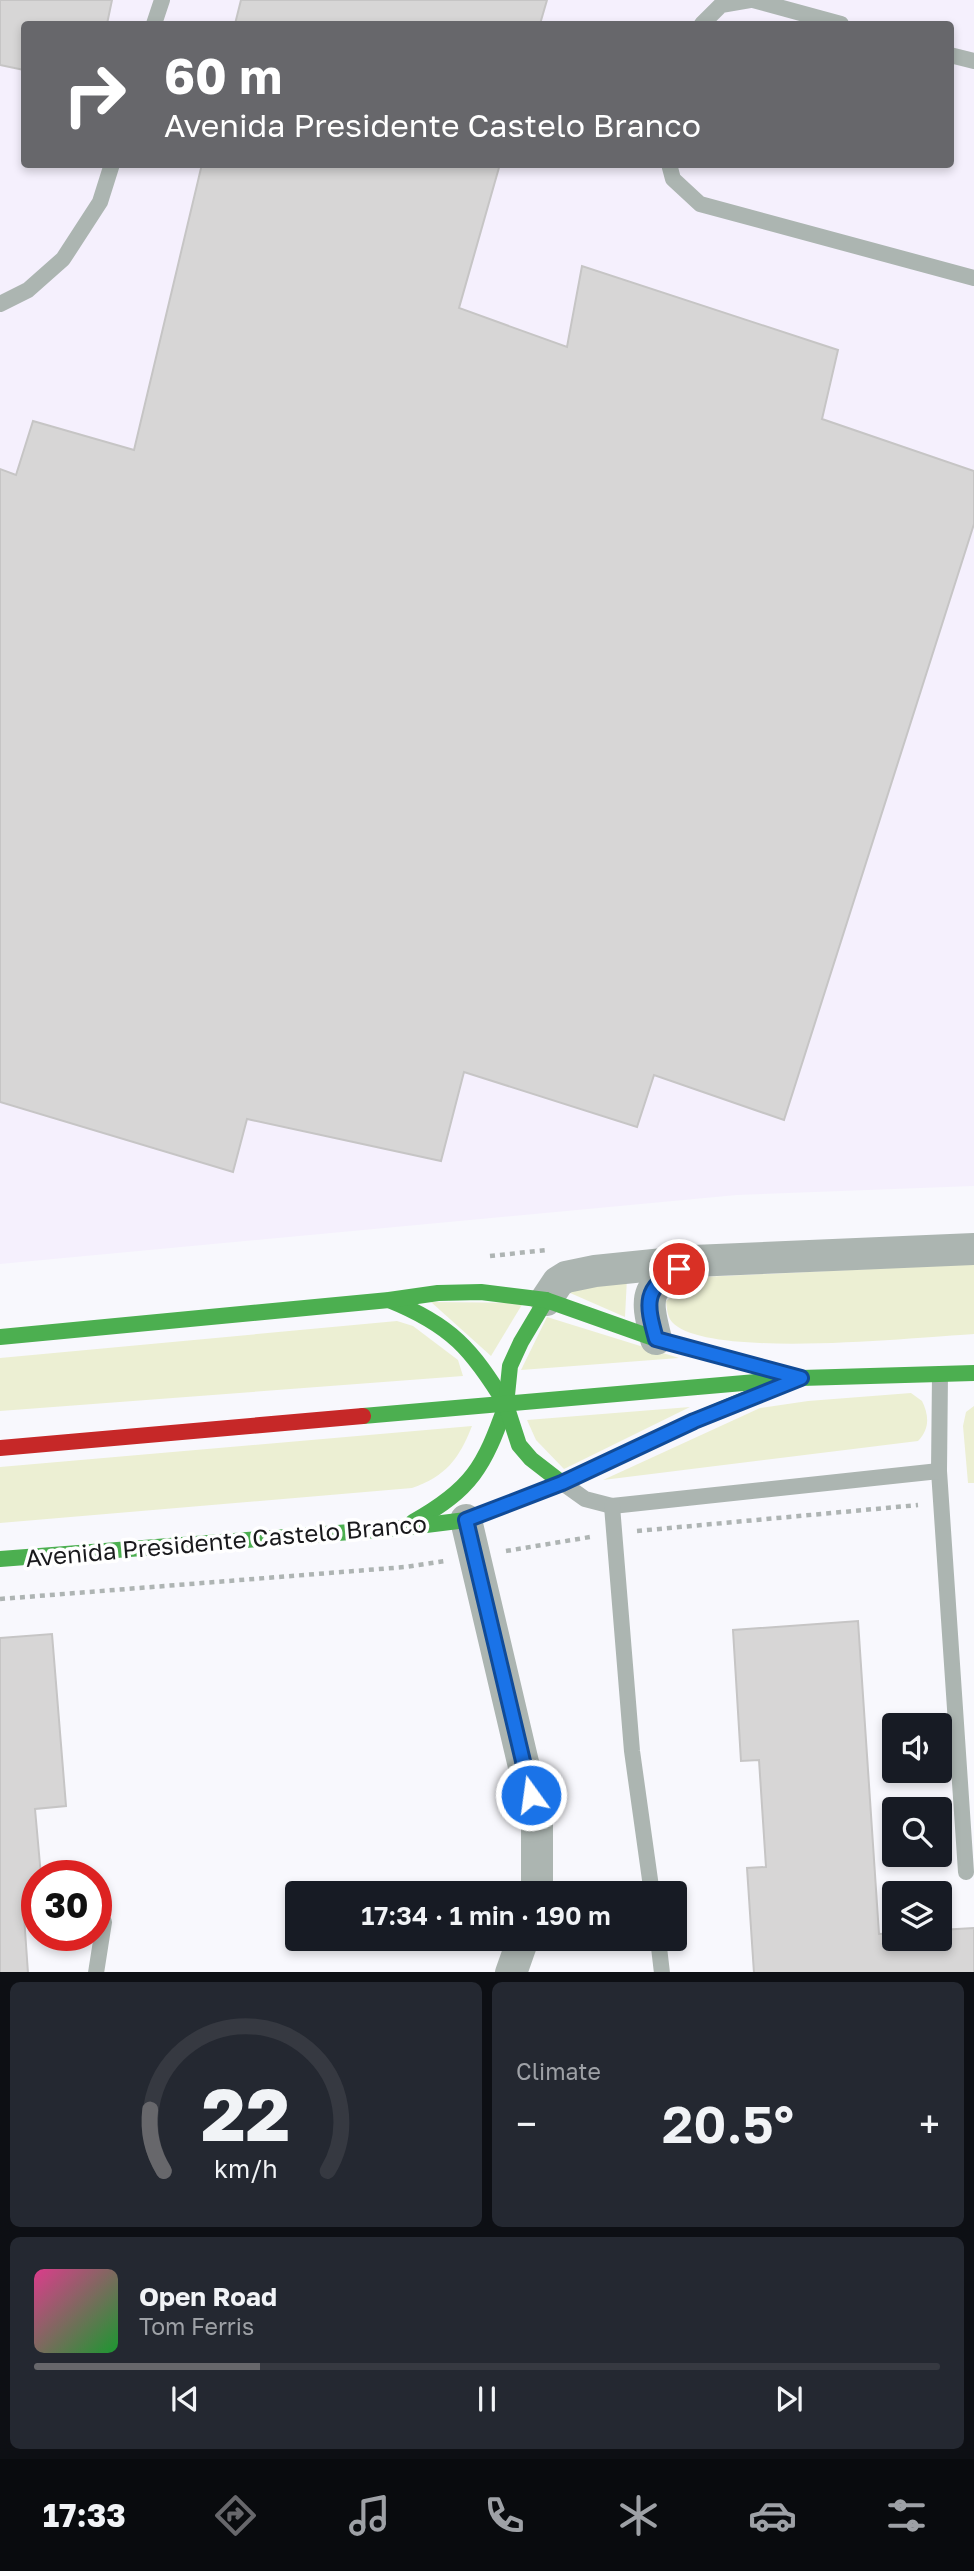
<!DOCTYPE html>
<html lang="en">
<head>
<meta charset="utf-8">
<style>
  :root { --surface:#171b24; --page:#242831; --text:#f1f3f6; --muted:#9ea1a6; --line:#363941; --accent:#67676b }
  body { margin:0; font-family:"Golos Text",sans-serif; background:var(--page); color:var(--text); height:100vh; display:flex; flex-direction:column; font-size:26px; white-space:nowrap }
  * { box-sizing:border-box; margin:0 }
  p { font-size:23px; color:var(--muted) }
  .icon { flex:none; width:38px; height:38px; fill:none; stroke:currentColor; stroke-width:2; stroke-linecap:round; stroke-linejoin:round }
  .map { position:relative; height:1972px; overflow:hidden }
  .side { display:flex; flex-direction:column; gap:10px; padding:10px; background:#0d0f14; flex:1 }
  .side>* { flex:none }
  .guide { position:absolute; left:21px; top:21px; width:933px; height:147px; border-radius:7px; box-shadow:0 4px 10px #0003; background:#67676b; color:#fff; overflow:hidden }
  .tools { position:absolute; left:882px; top:1713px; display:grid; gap:14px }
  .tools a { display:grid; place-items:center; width:70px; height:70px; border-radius:7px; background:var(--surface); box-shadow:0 4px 10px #0003; font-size:35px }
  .speed { position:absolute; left:21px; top:1860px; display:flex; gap:14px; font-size:35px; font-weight:700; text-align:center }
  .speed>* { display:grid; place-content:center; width:91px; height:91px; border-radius:50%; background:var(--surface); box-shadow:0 4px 10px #0003; line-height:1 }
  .speed .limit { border:10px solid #d22; background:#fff; color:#111 }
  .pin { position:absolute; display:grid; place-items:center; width:60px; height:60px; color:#fff; margin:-30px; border:4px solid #fff; border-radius:50%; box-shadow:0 2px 7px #0007 }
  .me { position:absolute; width:77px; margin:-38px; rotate:346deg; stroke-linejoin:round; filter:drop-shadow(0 0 5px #0008) }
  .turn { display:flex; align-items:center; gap:24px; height:147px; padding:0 28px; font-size:32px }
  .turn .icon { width:91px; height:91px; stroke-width:2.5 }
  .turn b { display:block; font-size:49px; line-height:60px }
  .big { font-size:52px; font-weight:600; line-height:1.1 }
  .side .widget { flex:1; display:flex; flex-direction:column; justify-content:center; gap:10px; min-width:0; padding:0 24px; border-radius:10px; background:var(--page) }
  .side .dial { align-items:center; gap:0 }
  .dial svg { height:182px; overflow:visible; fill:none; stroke:var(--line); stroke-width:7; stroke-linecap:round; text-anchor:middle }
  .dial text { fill:var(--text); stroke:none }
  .song { display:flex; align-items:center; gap:21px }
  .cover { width:84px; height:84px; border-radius:10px; background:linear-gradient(135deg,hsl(330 70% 55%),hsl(130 70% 35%)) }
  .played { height:7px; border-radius:4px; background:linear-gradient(90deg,var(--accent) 25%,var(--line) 25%) }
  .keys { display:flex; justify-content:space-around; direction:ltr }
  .heat { display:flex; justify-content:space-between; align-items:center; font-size:38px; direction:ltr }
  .side .tiles { flex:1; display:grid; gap:10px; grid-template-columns:1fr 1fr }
  .widget:last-child { grid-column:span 2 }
  .trip { position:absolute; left:285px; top:1881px; width:402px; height:70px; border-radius:7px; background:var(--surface); box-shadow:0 4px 10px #0003; font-weight:600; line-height:70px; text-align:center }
  .tab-bar { display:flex; height:112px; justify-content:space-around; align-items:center; background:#090b0e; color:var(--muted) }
  .tab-bar .icon { width:49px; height:49px }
  .tab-bar .selected { color:var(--accent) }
  .tab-bar b { font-size:32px; color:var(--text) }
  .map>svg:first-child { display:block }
  .industrial { fill:#f5f0fd; fill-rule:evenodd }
  .green { fill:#ecefd3 }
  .building { fill:#d7d6d6; stroke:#c6c5c5; stroke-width:2 }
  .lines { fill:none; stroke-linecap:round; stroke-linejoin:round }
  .path { stroke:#aeb4b3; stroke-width:4.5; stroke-dasharray:5 5; stroke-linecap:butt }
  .lane { stroke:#acb5b1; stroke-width:16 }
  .street { stroke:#acb5b1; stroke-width:32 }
  .fast { stroke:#4caf50; stroke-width:16 }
  .jam { stroke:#c62828; stroke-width:16 }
  .route-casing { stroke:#114b97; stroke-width:18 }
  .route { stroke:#1a73e8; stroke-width:12 }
  .labels { text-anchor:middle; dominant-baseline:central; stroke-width:7; stroke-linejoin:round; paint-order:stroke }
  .street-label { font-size:24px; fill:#19191c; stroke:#fff }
</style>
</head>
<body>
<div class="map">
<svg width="974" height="1973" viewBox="0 0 974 1973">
  <rect width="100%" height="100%" fill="#f8f8fd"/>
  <path class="industrial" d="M0,0H974V1186L737,1195L0,1264ZM24,24H950V164H24Z"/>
  <g class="green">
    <path d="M974,1264V1334C919,1337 706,1360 672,1322C667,1316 667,1308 666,1301L688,1284L702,1277Z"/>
    <polygon points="627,1278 625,1317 561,1289"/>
    <polygon points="431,1302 523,1303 491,1356"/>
    <polygon points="547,1317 679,1358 521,1370"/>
    <polygon points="397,1321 413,1326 458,1360 463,1376 0,1411 0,1358"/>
    <path d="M911,1393L922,1401C929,1415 930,1429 918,1441L603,1480L760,1408L808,1401Z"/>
    <polygon points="974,1406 974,1483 968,1483 963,1426 966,1412"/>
    <polygon points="690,1407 564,1469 536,1440 527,1420"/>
    <path d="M472,1426C459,1459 446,1476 412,1488L0,1523V1467Z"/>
  </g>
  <g class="building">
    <polygon points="0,0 112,0 107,24 24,24 24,70 0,65"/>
    <polygon points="241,0 547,0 540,24 235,24"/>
    <polygon points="202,164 500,164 459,308 567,347 582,266 838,350 822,419 974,471 974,524 784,1120 654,1075 637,1127 464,1072 441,1161 247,1119 233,1172 0,1102 0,469 16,475 33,421 134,450"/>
    <polygon points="858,1621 879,1934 894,1933 894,1939 940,1939 940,1930 974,1928 974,1973 754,1973 747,1868 766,1867 759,1760 741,1761 733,1630"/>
    <polygon points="52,1634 66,1806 35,1809 41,1876 37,1876 37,1915 24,1916 28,1973 0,1973 0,1638"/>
  </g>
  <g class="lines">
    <g class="path">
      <polyline points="490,1256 547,1250"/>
      <polyline points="637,1531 918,1505"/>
      <polyline points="506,1551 590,1537"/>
      <polyline points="0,1599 405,1567 445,1561"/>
    </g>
    <g class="lane">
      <polyline points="753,0 841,24"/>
      <polyline points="154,24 162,0"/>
      <polyline points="702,24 721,5 750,0"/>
      <polyline points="950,55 974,61"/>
      <polyline points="669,164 673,179 700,204 974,278"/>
      <polyline points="0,304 28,290 63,259 100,202 112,164"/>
      <polyline points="940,1374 939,1471 966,1872"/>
      <polyline points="564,1484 585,1499 612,1506 939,1471"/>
      <polyline points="612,1506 632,1751 652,1894"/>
      <polyline points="658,1939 662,1973"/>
      <polyline points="96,1973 104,1922"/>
    </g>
    <g class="street">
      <polyline points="546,1300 558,1282 566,1277 595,1271 693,1261 974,1249"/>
      <path d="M656,1339C644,1292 646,1287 689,1263"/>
      <polyline points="466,1520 537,1822 537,1885 535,1894"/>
      <polyline points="511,1973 523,1939"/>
    </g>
    <g class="fast">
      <path d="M389,1300C451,1325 472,1349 506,1405C484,1467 472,1489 413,1522"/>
      <polyline points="546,1300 521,1342 510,1366 506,1405 519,1445 531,1459 562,1483"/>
      <polyline points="0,1337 389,1300 438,1293 481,1292 546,1300 656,1339 775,1371"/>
      <polyline points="363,1416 801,1378 974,1373"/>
      <polyline points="0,1559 402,1528 466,1520 562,1483 694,1421 761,1393"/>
    </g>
    <polyline class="jam" points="0,1448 363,1416"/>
  </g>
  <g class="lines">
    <g class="route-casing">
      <path id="route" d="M531,1795L466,1520L562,1483L694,1421L801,1378L656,1339C646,1303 643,1288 679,1269"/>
    </g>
    <use href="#route" class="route"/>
  </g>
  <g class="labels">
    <g class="street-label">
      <text transform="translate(226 1540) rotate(-5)">Avenida Presidente Castelo Branco</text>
    </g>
  </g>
</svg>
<div class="tools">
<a><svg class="icon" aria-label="sound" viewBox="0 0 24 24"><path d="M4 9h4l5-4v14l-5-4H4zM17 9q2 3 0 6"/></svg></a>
<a><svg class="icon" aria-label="search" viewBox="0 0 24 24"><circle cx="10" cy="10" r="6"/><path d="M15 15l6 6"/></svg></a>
<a><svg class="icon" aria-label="layers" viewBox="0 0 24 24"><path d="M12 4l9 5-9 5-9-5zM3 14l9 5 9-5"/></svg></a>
</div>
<div class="speed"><div class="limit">30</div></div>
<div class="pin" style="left:679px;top:1269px;background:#d93025"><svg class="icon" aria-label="arrive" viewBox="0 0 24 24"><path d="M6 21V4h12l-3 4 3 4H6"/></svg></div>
<svg class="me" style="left:531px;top:1795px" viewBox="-20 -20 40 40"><circle r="17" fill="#1a73e8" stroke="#fff" stroke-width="3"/><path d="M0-11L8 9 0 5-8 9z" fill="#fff"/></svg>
<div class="trip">17:34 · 1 min · 190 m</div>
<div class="guide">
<div class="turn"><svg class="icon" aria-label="right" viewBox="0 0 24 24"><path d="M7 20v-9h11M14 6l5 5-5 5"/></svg><div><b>60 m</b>Avenida Presidente Castelo Branco</div></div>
</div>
</div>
<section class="side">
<div class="tiles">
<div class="widget dial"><svg viewBox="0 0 100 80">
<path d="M14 69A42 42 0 1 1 86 69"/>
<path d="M14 69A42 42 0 0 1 8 42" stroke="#67676b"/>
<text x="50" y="56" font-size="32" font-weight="700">22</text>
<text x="50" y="72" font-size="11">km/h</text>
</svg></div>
<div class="widget"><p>Climate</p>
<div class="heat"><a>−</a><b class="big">20.5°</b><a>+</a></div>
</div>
<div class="widget">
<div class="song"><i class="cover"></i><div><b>Open Road</b><p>Tom Ferris</p></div></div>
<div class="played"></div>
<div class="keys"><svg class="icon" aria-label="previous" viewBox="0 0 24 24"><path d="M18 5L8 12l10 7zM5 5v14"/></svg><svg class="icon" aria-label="pause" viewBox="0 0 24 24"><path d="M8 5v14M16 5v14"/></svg><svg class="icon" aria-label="next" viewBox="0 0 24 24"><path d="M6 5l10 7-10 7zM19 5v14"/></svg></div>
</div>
</div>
</section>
<nav class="tab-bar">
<b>17:33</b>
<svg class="icon selected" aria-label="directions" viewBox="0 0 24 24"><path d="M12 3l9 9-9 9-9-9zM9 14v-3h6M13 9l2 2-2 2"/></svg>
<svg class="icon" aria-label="music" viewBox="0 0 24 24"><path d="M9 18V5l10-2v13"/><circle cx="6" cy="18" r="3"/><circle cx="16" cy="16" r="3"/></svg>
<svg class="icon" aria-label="phone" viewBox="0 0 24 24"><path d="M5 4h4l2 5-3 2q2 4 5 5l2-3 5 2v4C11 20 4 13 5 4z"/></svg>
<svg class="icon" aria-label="climate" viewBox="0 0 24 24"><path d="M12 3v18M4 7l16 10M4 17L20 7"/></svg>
<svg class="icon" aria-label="car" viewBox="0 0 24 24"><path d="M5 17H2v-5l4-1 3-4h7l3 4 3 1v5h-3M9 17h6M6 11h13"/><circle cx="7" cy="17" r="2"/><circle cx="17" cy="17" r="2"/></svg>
<svg class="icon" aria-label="filters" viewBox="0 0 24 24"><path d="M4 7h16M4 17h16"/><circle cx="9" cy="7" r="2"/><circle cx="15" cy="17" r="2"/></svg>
</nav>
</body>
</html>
